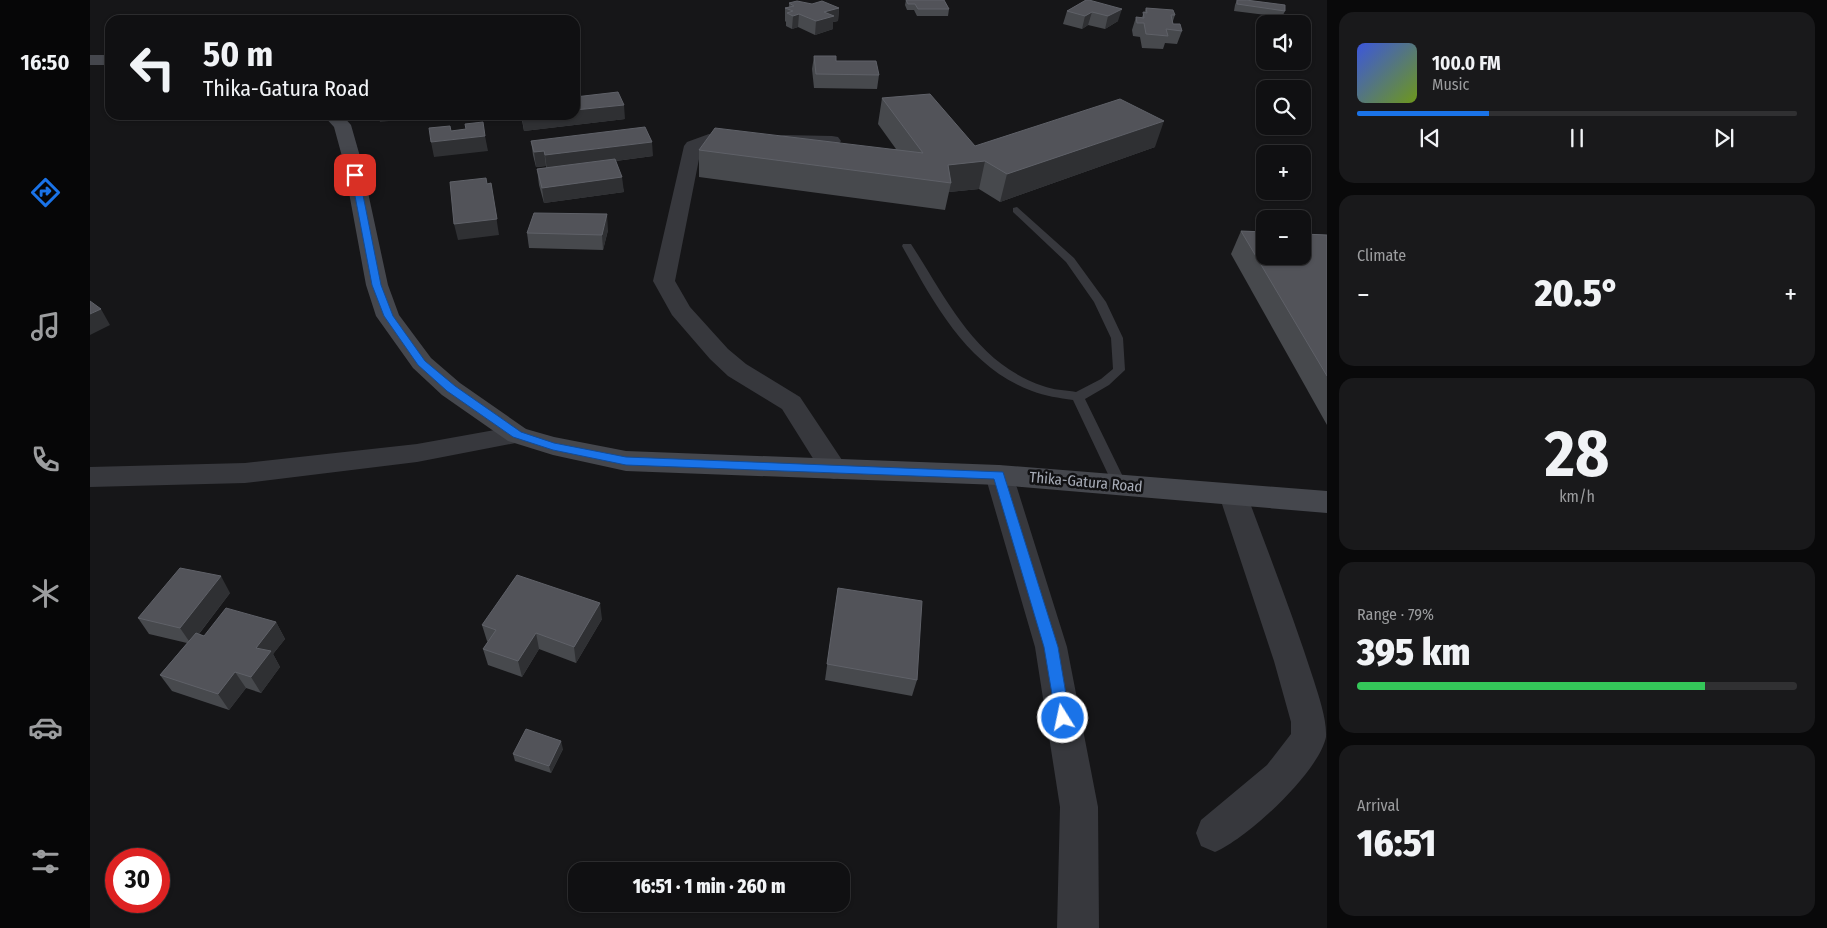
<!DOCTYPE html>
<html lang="en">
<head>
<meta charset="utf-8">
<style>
  :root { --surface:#101012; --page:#19191b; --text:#f1f3f6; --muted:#9c9d9f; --line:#303032; --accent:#1a73e8 }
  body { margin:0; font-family:"Fira Sans Condensed",sans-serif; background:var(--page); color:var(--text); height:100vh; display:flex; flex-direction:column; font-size:19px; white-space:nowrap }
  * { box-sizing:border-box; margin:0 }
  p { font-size:16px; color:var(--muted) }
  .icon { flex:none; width:28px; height:28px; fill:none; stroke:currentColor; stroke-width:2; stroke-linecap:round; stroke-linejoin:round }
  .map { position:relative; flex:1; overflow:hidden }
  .details { display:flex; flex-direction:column; gap:12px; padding:12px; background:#09090a; width:500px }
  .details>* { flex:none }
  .hud { position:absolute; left:15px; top:15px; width:475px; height:105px; border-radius:15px; box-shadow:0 1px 4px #0004,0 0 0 1px var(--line); background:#101012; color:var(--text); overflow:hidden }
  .buttons { position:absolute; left:1166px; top:15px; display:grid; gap:10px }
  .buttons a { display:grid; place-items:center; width:55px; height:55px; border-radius:10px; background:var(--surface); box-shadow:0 1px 4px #0004,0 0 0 1px var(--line); font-size:25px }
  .speed { position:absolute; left:15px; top:848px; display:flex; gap:10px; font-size:25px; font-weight:700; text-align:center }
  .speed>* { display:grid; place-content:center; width:65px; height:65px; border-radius:50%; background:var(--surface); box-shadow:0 1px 4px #0004,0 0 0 1px var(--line); line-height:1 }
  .speed .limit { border:8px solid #d22; background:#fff; color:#111 }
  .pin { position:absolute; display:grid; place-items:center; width:42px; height:42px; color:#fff; margin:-21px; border-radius:10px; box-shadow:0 2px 8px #0006 }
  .me { position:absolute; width:55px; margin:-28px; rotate:350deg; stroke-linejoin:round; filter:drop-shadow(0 0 4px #0008) }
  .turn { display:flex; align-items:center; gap:18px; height:105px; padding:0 15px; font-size:22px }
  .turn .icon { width:65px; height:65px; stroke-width:2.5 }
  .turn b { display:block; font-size:35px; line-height:42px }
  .big { font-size:38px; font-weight:800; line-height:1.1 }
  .details .tile { flex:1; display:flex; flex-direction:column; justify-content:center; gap:8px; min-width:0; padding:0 18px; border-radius:15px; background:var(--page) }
  .details .dial { align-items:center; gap:0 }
  .dial b { font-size:65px; line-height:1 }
  .song { display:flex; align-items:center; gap:15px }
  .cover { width:60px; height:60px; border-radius:8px; background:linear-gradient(135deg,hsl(230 70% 55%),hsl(80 70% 35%)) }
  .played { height:5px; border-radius:2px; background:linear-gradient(90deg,var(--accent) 30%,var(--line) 30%) }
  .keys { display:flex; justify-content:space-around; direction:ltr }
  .heat { display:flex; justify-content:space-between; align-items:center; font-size:28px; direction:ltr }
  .charge { height:8px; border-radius:4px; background:linear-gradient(90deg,#34c759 79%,var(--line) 0) }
  .trip { position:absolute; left:478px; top:862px; width:282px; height:50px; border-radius:15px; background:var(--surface); box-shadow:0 1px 4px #0004,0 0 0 1px var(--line); font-weight:800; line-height:50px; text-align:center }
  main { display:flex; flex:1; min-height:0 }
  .tab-bar { display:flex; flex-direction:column; width:90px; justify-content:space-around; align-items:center; background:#060607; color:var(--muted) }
  .tab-bar .icon { width:35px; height:35px }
  .tab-bar .on { color:var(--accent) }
  .tab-bar b { font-size:22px; color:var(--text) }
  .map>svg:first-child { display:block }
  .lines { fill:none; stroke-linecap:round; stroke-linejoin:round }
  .lane { fill:#37383d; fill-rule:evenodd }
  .street { fill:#37383d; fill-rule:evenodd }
  .secondary { fill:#45474d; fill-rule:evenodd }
  .wall { fill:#47494d }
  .shaded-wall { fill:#2f3033 }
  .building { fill:#525359; stroke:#5f6168 }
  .route { fill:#1a73e8; stroke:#114b97 }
  .labels { text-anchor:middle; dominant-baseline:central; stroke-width:5; stroke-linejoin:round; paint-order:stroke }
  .street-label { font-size:15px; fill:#a8adb8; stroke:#111113 }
</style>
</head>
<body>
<main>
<nav class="tab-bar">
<b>16:50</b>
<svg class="icon on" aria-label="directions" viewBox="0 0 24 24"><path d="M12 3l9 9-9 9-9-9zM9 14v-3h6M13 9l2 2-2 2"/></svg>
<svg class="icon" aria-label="music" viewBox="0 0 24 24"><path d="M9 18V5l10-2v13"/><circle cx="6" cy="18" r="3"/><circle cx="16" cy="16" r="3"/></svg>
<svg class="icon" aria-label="phone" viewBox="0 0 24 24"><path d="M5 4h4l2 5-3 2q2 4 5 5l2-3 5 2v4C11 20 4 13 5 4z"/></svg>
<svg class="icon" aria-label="climate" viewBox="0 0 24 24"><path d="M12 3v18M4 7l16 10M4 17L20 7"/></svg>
<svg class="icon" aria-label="car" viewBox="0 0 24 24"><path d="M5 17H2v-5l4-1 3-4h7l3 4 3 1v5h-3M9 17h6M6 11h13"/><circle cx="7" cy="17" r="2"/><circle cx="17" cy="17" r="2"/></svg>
<svg class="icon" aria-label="filters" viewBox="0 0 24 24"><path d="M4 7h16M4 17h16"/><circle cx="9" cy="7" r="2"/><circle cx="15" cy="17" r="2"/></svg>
</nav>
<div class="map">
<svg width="1237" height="928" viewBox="0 0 1237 928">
  <rect width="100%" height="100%" fill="#161618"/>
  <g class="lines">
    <path class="lane" d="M927,207L984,258L1016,302L1033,338L1035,370L1019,385L995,399L1037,485L1035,489H1025L983,400C969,398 955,396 942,391C877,367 844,303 812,246L813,244H821C857,299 885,363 953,386C963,390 975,390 986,392L1011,379L1023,369L1021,338L1004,302L976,262L923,212V208Z"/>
    <g class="street">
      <path d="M619,134L660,135L663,139L660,143C644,147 628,142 611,149L585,281L600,307L638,349L656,364L710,397L758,469L754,476L744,479L734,476L692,409L638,376L620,359L582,315L563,281L594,146L597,142Z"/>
      <polygon points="694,135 742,136 748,137 751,141 748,145 742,146 688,144 685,140 688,136"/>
      <polygon points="427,426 436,429 440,435 436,441 327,462 155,483 0,487 0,467 155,463 327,444"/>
      <polygon points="909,465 919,468 923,475 977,647 1008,807 1009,928 967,928 970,807 945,647 895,475 899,468"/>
      <path d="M1143,485L1153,488L1157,495C1180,557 1204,618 1224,681C1229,697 1237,720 1236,737C1229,772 1158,838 1125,852L1111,846L1106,833L1111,820L1177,765L1201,734V722L1184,661L1129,495L1133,488Z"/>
    </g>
    <g class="secondary">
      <rect x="0" y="55" width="20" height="10"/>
      <polygon points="233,115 252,115 261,125 271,160 298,285 309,315 341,358 370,383 436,429 464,437 536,451 909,465 1237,491 1237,513 909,485 536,471 463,455 418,441 352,395 323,368 286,316 276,285 253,160 244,127"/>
    </g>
  </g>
  <g class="wall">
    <polygon points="816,0 854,0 859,9 858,16 827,16 824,10 817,10 815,5"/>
    <polygon points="996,0 1028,21 1015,29 998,25 992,29 973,24 977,11"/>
    <polygon points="1147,0 1195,11 1192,17 1144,11 1145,5"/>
    <polygon points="699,3 749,8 748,21 743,22 743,29 725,35 708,27 702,29 696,26 696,22 695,21 695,8 699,7"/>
    <polygon points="1056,8 1085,15 1083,21 1083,24 1092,31 1087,44 1075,43 1073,49 1052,48 1050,37 1043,36 1042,30 1046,17 1052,17"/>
    <polygon points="724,56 789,75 787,89 724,88 722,69"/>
    <polygon points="792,98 885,146 1065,147 910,202 889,189 859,192 855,210 609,177 609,150 806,149 788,124"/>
    <polygon points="431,115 485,115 535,119 434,131"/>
    <polygon points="441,141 563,156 526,161 534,192 454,203 449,185 447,169 456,168 456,166 446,167 443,155"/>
    <polygon points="518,230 513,250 439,248 437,233"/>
    <polygon points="1151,231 1237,235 1237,425 1141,254"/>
    <polygon points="748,588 827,680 822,696 735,680"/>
    <polygon points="140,593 109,634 114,636 186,622 195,639 183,654 190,667 171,693 156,688 139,710 82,691 70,675 97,643 59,634 48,618"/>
    <polygon points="512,619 486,663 449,649 432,677 398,665 393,649 398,642 397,641 392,625"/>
    <polygon points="473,749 461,773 425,761 423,754"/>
  </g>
  <g class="shaded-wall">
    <polygon points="749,8 748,21 743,22 743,29 725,35 726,21 734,12"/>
    <polygon points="1032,9 1028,21 1015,29 1018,16"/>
    <polygon points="1002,12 998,25 992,29 995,16"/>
    <polygon points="709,14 708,27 702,29 703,16"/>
    <polygon points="534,105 535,119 434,131 432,117 446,115 485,115 485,110"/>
    <polygon points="288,115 353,115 290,122"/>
    <polygon points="1074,121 1065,147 910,202 917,174"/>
    <polygon points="395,136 398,151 344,157 341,142"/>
    <polygon points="562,142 563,156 457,170 455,155"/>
    <polygon points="454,151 456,166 446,167 444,152"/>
    <polygon points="895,161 889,189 859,192 861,183 858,165"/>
    <polygon points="532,177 534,192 454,203 452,188"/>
    <polygon points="401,183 409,235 368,240 364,224"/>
    <polygon points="517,214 518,230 513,250 512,235"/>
    <polygon points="11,309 20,325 0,335 0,314"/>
    <polygon points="131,576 140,593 101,644 90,628"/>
    <polygon points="510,603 512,619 486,663 484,647"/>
    <polygon points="186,622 195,639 183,654 190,667 171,693 161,677 166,648"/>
    <polygon points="446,633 449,649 432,677 428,661"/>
    <polygon points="145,672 156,688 139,710 128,694"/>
    <polygon points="471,741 473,749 461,773 459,766"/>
  </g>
  <g class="building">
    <polygon points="816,0 854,0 859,9 828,9 825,4 818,4"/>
    <polygon points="996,0 999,0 1032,9 1018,16 1002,12 995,16 977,11"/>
    <polygon points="1147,0 1156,0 1195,5 1195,11 1147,4"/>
    <polygon points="707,1 722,4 732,1 749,8 734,12 744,16 726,21 709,14 703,16 697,13 703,11 695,8 704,6 699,3"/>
    <polygon points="1056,8 1083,10 1085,15 1081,15 1083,24 1090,24 1092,31 1076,29 1078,36 1056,34 1054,23 1047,23 1046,17 1054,18 1053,12 1057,13"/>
    <polygon points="724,56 746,56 746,61 786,61 789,75 726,74"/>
    <polygon points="528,92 534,105 485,110 485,97"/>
    <polygon points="840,94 885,146 1030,99 1074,121 917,174 895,161 858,165 861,183 609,150 625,128 833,153 792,98"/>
    <polygon points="431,115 446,115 432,117"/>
    <polygon points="393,122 395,136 341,142 339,128 360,126 361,131 376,129 375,124"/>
    <polygon points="555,127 562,142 455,155 454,151 444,152 441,141"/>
    <polygon points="525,159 532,177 452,188 447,169"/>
    <polygon points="396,178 397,184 401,183 407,219 364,224 360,182"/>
    <polygon points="444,213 517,214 512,235 437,233"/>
    <polygon points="1151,231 1175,232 1175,256 1212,256 1212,234 1237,235 1237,376"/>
    <polygon points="0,301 11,309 0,314"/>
    <polygon points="90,568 131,576 90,628 48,618"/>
    <polygon points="427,575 510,603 484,647 446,633 428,661 393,649 406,630 392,625"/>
    <polygon points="748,588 832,601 827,680 737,664"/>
    <polygon points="136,608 186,622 166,648 181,651 161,677 145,672 128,694 70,675 106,633 114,636"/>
    <polygon points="436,729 471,741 459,766 423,754"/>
  </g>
  <polygon class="route" points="265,173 269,175 291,285 303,316 335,361 365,386 431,432 464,443 536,457 913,472 968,647 980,718 978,723 973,724 968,723 966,718 954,647 904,479 536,465 463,450 423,437 357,391 328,365 294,316 282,285 261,175"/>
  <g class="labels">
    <g class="street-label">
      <text transform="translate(996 482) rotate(5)">Thika-Gatura Road</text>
    </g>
  </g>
</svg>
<div class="buttons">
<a><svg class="icon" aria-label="sound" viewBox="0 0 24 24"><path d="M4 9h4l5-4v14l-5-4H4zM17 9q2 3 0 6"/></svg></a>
<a><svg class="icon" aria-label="search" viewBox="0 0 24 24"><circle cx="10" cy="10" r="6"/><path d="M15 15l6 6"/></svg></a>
<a>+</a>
<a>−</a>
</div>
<div class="speed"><div class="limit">30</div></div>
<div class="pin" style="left:265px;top:175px;background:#d93025"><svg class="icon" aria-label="arrive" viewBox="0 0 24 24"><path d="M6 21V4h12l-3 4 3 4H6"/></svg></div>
<svg class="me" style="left:973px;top:718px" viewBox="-20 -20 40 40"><circle r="17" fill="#1a73e8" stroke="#fff" stroke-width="3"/><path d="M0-11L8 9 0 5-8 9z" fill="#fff"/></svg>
<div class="trip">16:51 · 1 min · 260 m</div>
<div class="hud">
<div class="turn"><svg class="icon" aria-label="left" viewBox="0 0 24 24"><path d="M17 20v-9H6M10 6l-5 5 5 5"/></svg><div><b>50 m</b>Thika-Gatura Road</div></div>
</div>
</div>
<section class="details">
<div class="tile">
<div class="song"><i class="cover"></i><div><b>100.0 FM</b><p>Music</p></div></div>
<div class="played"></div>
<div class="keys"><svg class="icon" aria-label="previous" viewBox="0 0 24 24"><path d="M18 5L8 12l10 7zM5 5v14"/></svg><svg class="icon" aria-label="pause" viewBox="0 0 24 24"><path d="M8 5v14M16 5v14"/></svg><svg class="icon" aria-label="next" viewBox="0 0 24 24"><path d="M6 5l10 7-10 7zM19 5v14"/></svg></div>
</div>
<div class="tile"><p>Climate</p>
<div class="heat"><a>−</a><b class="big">20.5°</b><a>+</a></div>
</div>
<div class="tile dial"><b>28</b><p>km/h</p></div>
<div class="tile"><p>Range · 79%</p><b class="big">395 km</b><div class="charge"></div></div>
<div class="tile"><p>Arrival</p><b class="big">16:51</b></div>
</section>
</main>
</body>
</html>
